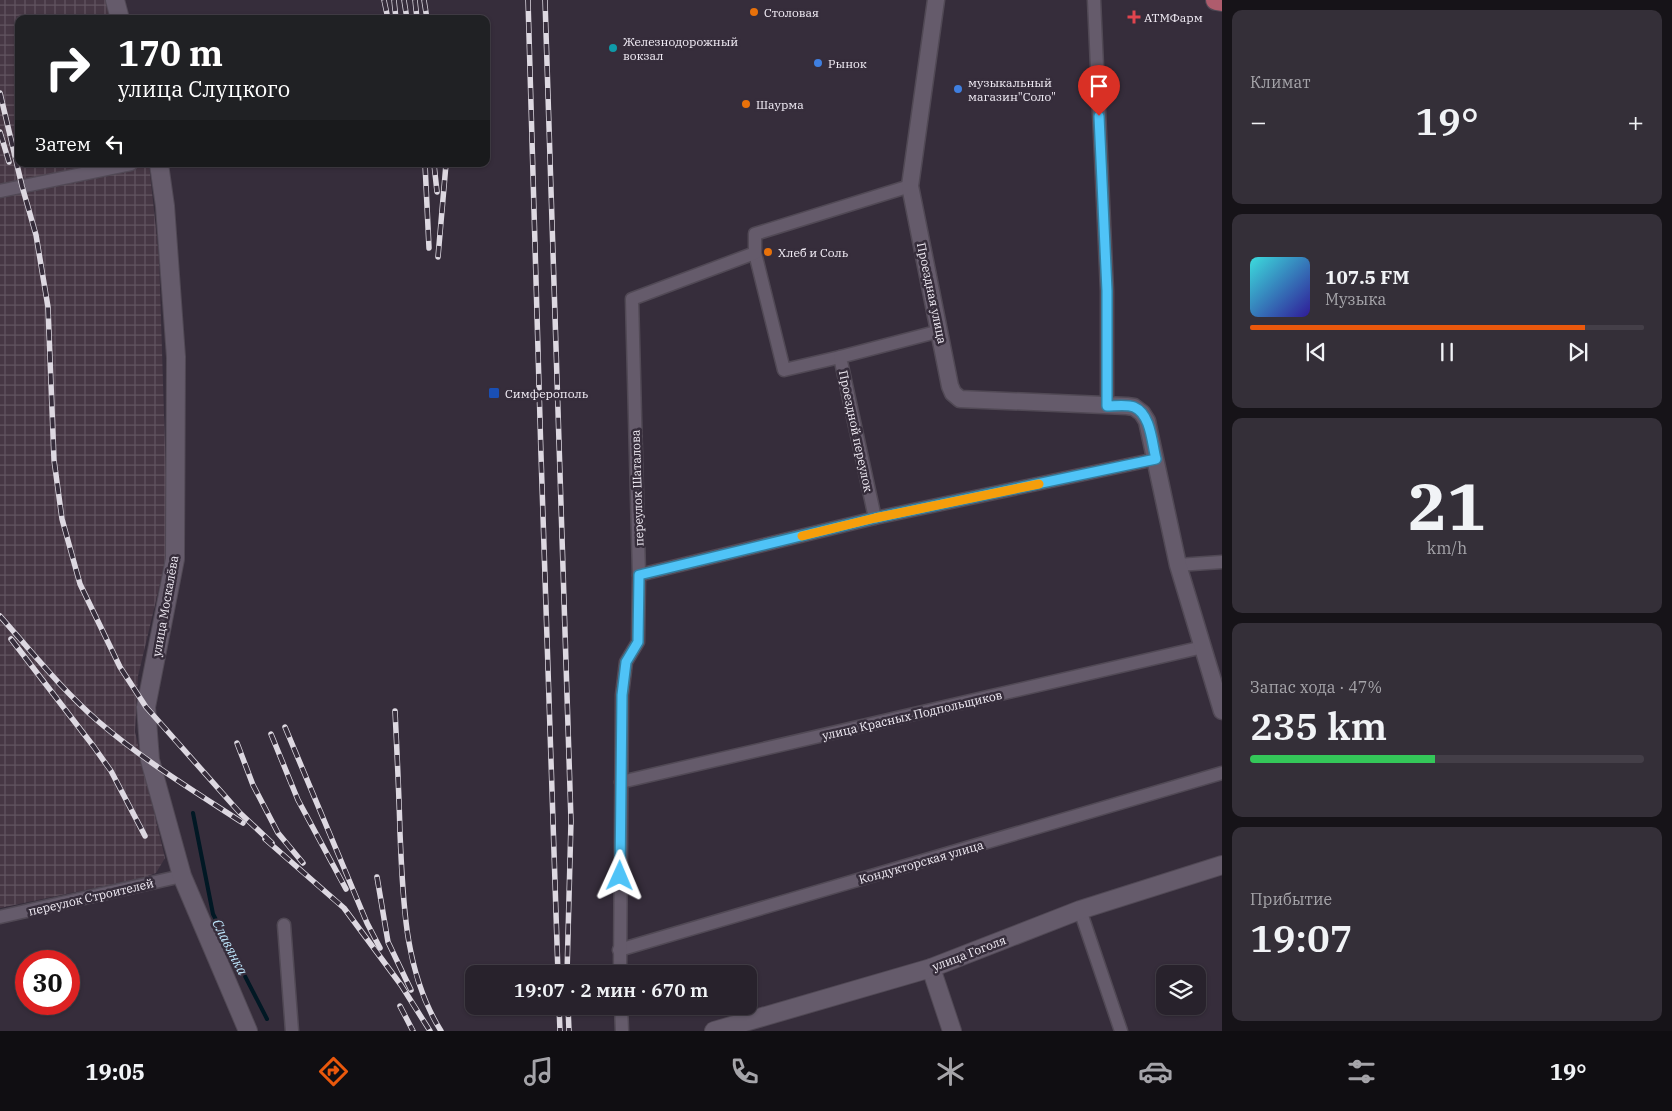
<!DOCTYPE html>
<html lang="ru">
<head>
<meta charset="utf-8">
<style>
  :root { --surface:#28222c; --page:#342f38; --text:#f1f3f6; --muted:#a5a4a9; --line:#443f48; --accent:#ea580c }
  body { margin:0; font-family:"IBM Plex Serif",serif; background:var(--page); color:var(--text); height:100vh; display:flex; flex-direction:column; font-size:19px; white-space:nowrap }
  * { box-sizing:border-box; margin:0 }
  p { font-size:16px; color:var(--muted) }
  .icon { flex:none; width:28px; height:28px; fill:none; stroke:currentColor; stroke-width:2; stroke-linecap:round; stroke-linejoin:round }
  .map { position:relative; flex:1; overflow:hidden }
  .drawer { display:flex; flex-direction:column; gap:10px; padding:10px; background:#161318; width:450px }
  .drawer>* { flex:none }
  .top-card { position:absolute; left:15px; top:15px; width:475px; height:152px; border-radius:10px; box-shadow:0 1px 4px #0004,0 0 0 1px var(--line); background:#202124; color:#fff; overflow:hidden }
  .fabs { position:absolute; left:1156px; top:965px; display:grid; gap:10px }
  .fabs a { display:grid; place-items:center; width:50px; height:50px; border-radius:10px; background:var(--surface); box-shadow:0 1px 4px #0004,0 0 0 1px var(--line); font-size:25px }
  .speed { position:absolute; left:15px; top:950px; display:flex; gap:10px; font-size:25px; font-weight:700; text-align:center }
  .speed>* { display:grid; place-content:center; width:65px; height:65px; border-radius:50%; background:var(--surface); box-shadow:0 1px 4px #0004,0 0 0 1px var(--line); line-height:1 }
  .speed .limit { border:8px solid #d22; background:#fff; color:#111 }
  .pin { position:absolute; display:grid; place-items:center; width:42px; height:42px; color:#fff; margin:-51px -21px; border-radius:50% 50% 50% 0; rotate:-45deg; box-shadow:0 0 5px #0007 }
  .pin .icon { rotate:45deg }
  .me { position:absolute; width:55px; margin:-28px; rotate:1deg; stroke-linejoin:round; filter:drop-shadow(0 0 4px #0008) }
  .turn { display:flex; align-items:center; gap:18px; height:105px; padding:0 20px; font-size:22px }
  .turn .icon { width:65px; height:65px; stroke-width:2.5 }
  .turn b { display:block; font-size:35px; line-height:42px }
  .then { display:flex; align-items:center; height:48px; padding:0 20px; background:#0003; gap:10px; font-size:19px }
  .big { font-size:38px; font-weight:600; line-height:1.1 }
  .drawer .widget { flex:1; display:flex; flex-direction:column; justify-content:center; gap:8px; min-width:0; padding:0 18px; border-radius:10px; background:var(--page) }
  .drawer .dial { align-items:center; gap:0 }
  .dial b { font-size:65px; line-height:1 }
  .song { display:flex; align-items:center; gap:15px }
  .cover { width:60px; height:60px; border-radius:8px; background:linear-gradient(135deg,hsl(180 70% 55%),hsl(250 70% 35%)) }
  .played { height:5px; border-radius:2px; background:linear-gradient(90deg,var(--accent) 85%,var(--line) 85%) }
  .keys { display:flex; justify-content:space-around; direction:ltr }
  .heat { display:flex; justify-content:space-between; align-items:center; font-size:28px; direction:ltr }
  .charge { height:8px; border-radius:4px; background:linear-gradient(90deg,#34c759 47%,var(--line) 0) }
  .trip { position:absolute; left:465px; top:965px; width:292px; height:50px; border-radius:10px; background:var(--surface); box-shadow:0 1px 4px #0004,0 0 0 1px var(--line); font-weight:600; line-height:50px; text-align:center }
  .tabs { display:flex; height:80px; justify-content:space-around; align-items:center; background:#100e12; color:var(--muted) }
  .tabs .icon { width:35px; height:35px }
  .tabs .active { color:var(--accent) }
  .tabs b { font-size:22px; color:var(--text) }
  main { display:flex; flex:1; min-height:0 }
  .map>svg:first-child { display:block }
  .industrial { fill:url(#industrial-grid) }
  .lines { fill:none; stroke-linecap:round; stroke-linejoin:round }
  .stream { stroke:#011824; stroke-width:4 }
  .minor-casing { stroke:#514955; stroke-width:15 }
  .tertiary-casing { stroke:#514955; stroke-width:19 }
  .secondary-casing { stroke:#514955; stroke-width:20 }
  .primary-casing { stroke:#514955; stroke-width:22 }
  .minor { stroke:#655b6b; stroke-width:12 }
  .tertiary { stroke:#655b6b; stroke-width:16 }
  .secondary { stroke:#655b6b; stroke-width:18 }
  .primary { stroke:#af5c6d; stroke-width:20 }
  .rail-casing { stroke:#ddd8e1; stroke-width:5.5 }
  .rail { stroke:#362d3b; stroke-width:4; stroke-dasharray:11; stroke-linecap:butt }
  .route-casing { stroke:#337fa1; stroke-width:12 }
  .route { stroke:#4fc3f7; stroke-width:9 }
  .slow { stroke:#f59e0b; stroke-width:9 }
  .food-dot { fill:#e8710a; stroke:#362d3b; stroke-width:2 }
  .health-dot { fill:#e0444e; stroke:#362d3b; stroke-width:2 }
  .culture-dot { fill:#0f9aa8; stroke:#362d3b; stroke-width:2 }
  .shop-dot { fill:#3f7fe0; stroke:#362d3b; stroke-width:2 }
  .transit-dot { fill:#1a4fb4; stroke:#362d3b; stroke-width:2 }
  .labels { text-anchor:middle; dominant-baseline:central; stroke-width:5; stroke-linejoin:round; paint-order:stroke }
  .poi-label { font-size:12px; fill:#f4eff8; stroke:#362d3b; text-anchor:start }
  .street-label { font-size:12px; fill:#f4eff8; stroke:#362d3b }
  .water-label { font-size:14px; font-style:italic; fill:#bce3f9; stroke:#362d3b }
</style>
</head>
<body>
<main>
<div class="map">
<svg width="1222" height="1031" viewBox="0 0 1222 1031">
  <defs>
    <pattern id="industrial-grid" width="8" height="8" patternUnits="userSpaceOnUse" patternTransform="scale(1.25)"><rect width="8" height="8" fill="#463744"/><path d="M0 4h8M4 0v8" fill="none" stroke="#615460"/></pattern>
  </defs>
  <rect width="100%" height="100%" fill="#362d3b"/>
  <polygon class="industrial" points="0,0 107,0 113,19 19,19 19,164 149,164 159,257 166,477 165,563 138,676 135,732 165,858 156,873 142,878 0,908"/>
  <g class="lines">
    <polyline class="stream" points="193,813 213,914 267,1019"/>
    <g class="minor-casing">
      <g id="minor">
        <polyline points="1094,0 1107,291 1107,406"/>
        <polyline points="0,191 131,164"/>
        <polyline points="755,253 784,370 840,357"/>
        <polyline points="875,518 840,357 940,331"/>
        <polyline points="1178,565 1222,562"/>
        <polyline points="639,575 875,518 1156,459"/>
        <polyline points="621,782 1203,647"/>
        <polyline points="1080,910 1121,1031"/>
        <polyline points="0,917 182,876"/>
        <polyline points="284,925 292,1031"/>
        <polyline points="619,950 1222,773"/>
        <polyline points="620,974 622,695 626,662 638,642 639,575 632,299 755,253 755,234 910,186"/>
        <polyline points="621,1006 622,1031"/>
      </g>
    </g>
    <g class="tertiary-casing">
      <polyline id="tertiary" points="936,0 910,186 950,386 953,393 960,399 1127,406 1134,407 1142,413 1147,421 1178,565 1222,711"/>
    </g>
    <g class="secondary-casing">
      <g id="secondary">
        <polyline points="115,0 120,19"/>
        <polyline points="159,164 165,206 176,357 175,559 146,707 150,760 182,876 248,1031"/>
        <polyline points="931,968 952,1031"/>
        <polyline points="714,1031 931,968 1080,910 1222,865"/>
      </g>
    </g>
    <g class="primary-casing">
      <polyline id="primary" points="1216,0 1222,1"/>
    </g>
    <use href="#minor" class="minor"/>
    <use href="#tertiary" class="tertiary"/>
    <use href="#secondary" class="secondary"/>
    <use href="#primary" class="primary"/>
    <g class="rail-casing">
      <g id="rail">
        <polyline points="384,0 388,19"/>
        <polyline points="394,0 396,19"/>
        <polyline points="404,0 407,19"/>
        <polyline points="415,0 417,19"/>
        <polyline points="424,0 427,19"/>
        <polyline points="528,0 541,455 558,974"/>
        <polyline points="545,0 571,821 567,974"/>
        <polyline points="0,93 22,186 36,235 48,307 54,460 62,519 80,584 120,667 146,707 240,813 272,843"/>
        <polyline points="0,132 9,162"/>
        <polyline points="425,164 429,248"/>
        <polyline points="434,164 437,192"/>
        <polyline points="438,257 446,164"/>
        <path d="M0,616C32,652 62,690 99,722C143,760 194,791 243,823"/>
        <polyline points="11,639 94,747 111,771 145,836"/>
        <path d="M395,711C397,752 399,792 400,833C403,900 404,972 441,1031"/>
        <polyline points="285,727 367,923 380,948"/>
        <polyline points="271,734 298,800 346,889"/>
        <polyline points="237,743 253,785 278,833 303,863"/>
        <polyline points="265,839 344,908 401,985 430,1031"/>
        <polyline points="377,877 388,942 411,990"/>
        <polyline points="400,1006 413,1031"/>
        <polyline points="559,1006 560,1031"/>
        <polyline points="568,1006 569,1031"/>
      </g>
    </g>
    <use href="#rail" class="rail"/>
  </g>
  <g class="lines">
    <g class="route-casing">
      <path id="route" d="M620,876L622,695L626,662L638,642L639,575L875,518L1156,459C1152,444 1151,414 1134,407C1127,404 1114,406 1107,406V291L1099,116"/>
    </g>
    <use href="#route" class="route"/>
    <polyline class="slow" points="802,536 875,518 1039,484"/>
  </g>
  <g class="food-dot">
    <circle cx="754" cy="12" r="5"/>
    <circle cx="746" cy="104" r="5"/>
    <circle cx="768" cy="252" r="5"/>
  </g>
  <path class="health-dot" d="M1131.5 9.5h5v5h5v5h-5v5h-5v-5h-5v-5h5z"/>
  <circle class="culture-dot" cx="613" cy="48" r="5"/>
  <g class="shop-dot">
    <circle cx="818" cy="63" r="5"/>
    <circle cx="958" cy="89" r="5"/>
  </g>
  <rect class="transit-dot" x="488" y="387" width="12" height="12" rx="2.5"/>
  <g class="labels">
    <g class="poi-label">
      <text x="764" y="12">Столовая</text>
      <text x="1144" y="17">АТМФарм</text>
      <text x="623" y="41">Железнодорожный<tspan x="623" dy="14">вокзал</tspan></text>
      <text x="828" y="63">Рынок</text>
      <text x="968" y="82">музыкальный<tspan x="968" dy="14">магазин"Соло"</tspan></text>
      <text x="756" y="104">Шаурма</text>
      <text x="778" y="252">Хлеб и Соль</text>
      <text x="505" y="393">Симферополь</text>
    </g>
    <g class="street-label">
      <text transform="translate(932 293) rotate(78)">Проездная улица</text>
      <text transform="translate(856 431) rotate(78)">Проездной переулок</text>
      <text transform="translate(637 488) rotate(-92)">переулок Шаталова</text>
      <text transform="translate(165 606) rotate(-80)">улица Москалёва</text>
      <text transform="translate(912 715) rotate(-13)">улица Красных Подпольщиков</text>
      <text transform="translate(921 862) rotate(-16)">Кондукторская улица</text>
      <text transform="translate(91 897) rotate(-13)">переулок Строителей</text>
      <text transform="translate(969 953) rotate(-21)">улица Гоголя</text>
    </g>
    <g class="water-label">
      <text transform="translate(230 947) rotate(63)">Славянка</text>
    </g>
  </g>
</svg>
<div class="fabs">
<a><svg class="icon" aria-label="layers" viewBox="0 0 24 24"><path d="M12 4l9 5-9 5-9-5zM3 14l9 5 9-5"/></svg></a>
</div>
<div class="speed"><div class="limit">30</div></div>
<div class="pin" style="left:1099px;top:116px;background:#d93025"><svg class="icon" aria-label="arrive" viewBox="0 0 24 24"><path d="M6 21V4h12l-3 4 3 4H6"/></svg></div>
<svg class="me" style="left:620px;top:876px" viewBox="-20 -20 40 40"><path d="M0-17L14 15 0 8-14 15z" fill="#4fc3f7" stroke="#fff" stroke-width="4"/></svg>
<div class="trip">19:07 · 2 мин · 670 m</div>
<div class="top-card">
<div class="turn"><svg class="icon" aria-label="right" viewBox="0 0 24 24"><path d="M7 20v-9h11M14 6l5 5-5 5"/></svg><div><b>170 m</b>улица Слуцкого</div></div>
<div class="then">Затем<svg class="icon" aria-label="left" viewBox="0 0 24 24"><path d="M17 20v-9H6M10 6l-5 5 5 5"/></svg></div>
</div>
</div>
<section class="drawer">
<div class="widget"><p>Климат</p>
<div class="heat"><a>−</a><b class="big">19°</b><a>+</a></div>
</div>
<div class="widget">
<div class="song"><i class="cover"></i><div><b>107.5 FM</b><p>Музыка</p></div></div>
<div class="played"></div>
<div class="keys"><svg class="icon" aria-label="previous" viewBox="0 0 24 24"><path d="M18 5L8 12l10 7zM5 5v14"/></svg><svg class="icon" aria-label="pause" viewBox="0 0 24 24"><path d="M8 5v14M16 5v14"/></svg><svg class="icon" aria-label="next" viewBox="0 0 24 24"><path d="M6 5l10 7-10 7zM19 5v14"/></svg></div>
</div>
<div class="widget dial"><b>21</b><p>km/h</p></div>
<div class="widget"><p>Запас хода · 47%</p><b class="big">235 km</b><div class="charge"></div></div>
<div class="widget"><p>Прибытие</p><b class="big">19:07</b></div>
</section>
</main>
<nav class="tabs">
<b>19:05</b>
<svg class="icon active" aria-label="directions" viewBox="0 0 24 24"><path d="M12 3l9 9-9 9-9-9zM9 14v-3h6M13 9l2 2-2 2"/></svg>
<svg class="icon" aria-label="music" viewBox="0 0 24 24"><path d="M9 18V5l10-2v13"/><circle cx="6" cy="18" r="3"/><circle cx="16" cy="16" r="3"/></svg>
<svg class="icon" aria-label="phone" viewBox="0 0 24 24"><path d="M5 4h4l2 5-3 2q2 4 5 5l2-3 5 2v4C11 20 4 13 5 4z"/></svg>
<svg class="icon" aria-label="climate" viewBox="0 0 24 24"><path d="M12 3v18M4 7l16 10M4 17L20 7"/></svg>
<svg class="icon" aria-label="car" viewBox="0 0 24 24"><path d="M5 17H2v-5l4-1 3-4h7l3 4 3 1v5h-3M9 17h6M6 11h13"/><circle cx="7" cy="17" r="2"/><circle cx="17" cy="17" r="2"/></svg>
<svg class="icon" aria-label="filters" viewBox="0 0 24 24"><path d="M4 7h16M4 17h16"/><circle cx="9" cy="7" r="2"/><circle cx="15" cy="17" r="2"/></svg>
<b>19°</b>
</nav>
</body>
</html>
